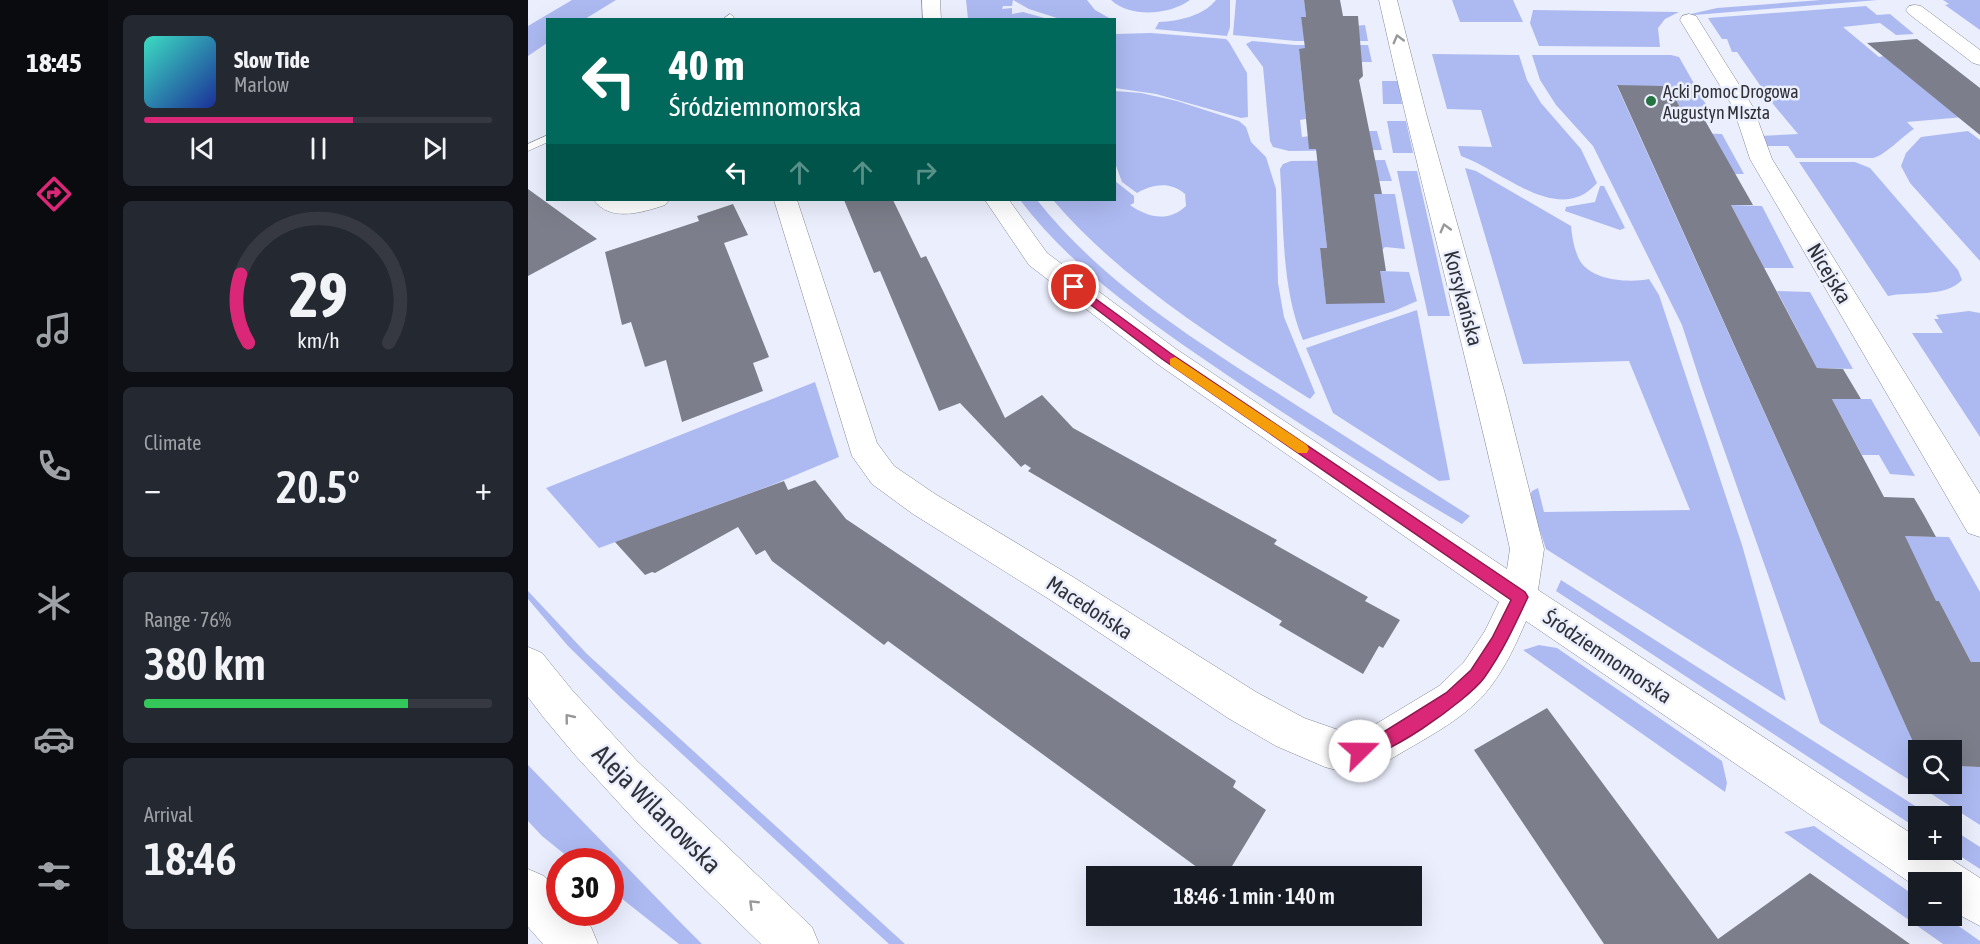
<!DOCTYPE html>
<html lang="en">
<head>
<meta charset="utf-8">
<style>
  :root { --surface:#171b24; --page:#242831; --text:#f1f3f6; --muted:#9ea1a6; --line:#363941; --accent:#db2777 }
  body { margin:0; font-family:"Asap Condensed",sans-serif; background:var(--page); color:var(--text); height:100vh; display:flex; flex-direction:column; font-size:22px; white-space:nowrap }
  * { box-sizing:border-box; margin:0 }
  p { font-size:20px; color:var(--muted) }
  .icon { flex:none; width:33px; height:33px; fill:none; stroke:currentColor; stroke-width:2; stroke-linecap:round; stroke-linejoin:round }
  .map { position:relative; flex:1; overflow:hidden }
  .details { display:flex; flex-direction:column; gap:15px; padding:15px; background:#0d0f14; width:420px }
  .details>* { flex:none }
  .hud { position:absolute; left:18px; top:18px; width:570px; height:183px; border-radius:0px; box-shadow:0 6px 24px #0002; background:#00695c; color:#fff; overflow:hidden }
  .fabs { position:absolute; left:1380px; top:740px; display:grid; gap:12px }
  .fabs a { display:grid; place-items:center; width:54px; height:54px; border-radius:0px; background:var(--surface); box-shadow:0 6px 24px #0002; font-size:30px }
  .speed { position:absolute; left:18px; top:848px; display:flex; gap:12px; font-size:30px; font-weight:700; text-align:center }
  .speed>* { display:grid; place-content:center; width:78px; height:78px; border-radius:50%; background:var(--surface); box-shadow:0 6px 24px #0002; line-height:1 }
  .speed .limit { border:9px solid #d22; background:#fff; color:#111 }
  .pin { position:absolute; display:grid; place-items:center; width:51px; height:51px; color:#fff; margin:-26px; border:3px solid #fff; border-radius:50%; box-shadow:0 2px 6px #0007 }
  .me { position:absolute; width:66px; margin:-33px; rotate:68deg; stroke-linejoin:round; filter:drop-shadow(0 0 4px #0008) }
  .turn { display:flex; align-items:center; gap:21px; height:126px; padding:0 24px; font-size:27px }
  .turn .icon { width:78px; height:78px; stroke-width:2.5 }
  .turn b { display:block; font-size:42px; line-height:51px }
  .lanes { display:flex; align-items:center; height:57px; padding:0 24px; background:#0003; justify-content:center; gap:30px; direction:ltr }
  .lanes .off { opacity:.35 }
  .big { font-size:45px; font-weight:600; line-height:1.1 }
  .details .tile { flex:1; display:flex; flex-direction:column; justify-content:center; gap:9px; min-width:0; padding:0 21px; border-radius:9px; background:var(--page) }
  .details .dial { align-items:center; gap:0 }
  .dial svg { height:156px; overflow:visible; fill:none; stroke:var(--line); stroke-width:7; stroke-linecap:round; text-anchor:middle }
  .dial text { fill:var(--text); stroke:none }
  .song { display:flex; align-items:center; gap:18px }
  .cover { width:72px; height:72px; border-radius:9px; background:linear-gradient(135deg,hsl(170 70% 55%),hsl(230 70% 35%)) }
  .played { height:6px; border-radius:3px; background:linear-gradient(90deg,var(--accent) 60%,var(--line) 60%) }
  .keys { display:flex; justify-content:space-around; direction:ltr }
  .heat { display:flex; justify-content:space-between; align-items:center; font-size:33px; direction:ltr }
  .charge { height:9px; border-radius:4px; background:linear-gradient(90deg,#34c759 76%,var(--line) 0) }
  .trip { position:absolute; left:558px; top:866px; width:336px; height:60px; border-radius:0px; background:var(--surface); box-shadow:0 6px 24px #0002; font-weight:600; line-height:60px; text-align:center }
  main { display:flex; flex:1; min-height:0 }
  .tabs { display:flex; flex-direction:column; width:108px; justify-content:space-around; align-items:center; background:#090b0e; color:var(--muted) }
  .tabs .icon { width:42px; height:42px }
  .tabs .on { color:var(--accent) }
  .tabs b { font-size:27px; color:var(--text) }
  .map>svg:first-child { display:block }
  .green { fill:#adbaf2 }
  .building { fill:#7c7f8b }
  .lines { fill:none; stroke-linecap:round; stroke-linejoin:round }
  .service-casing { stroke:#858895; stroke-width:1 }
  .minor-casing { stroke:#858895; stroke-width:1 }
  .secondary-casing { stroke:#858895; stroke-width:1 }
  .service { fill:#fff; fill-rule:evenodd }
  .minor { fill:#fff; fill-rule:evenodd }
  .secondary { fill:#fff; fill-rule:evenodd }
  .oneway { stroke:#97989a }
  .route { fill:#db2777; stroke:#8e194d; stroke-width:1.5 }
  .slow { fill:#f59e0b }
  .poi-dot { fill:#267342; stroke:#ebeffd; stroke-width:2 }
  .labels { text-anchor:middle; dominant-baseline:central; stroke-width:5; stroke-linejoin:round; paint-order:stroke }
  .far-poi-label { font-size:18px; fill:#2f3136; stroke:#ebeffd; text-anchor:start }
  .street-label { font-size:21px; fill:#2f3136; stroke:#ebeffd }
  .near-street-label { font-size:26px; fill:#2f3136; stroke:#ebeffd }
</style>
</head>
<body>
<main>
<nav class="tabs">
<b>18:45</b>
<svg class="icon on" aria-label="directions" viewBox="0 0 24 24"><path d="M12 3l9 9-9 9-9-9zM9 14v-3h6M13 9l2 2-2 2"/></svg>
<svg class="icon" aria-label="music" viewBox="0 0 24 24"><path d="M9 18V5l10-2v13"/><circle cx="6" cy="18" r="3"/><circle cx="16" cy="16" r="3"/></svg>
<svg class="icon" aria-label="phone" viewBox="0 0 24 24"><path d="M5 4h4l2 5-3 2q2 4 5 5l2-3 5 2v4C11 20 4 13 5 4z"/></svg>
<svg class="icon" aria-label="climate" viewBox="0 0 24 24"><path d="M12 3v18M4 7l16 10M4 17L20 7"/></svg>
<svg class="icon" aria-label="car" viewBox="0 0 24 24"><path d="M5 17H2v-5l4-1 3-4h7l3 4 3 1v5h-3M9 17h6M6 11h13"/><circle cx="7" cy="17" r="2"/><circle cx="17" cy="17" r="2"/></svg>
<svg class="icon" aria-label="filters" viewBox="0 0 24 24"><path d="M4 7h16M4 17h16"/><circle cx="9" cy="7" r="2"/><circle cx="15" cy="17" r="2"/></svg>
</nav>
<section class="details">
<div class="tile">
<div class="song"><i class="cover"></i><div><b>Slow Tide</b><p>Marlow</p></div></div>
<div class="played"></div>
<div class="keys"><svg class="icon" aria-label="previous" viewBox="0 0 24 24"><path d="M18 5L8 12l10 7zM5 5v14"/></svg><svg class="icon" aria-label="pause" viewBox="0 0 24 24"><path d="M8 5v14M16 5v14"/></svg><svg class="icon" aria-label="next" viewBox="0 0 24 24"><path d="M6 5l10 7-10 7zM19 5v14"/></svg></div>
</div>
<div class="tile dial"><svg viewBox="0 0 100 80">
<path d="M14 69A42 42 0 1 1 86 69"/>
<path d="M14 69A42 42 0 0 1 10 34" stroke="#db2777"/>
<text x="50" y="56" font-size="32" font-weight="700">29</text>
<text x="50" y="72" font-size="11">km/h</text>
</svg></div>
<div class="tile"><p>Climate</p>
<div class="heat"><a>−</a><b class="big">20.5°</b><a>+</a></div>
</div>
<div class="tile"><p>Range · 76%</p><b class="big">380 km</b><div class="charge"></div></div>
<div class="tile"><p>Arrival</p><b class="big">18:46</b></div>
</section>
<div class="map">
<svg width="1452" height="944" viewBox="0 0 1452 944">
  <rect width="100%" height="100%" fill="#ebeffd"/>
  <g class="green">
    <polygon points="44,0 88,0 57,19 20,20 19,43 0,56 0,26"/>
    <polygon points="438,0 559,0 567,10 583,19 532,19 501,9 485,0 484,6 475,6 474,9 484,8 484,14 495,12 520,19 440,19"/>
    <path d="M583,0H662C642,15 602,18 583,0Z"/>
    <path d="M688,0H702V27L699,36L627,29L631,22C651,21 675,16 688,0Z"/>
    <polygon points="708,0 776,0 778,17 773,17 775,30 837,25 840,41 767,41 705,35"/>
    <polygon points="924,0 985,0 995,22 932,22"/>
    <polygon points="1293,0 1350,0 1154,16 1189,8"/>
    <polygon points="1415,0 1452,0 1452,30 1417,5 1421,4"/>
    <path d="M1338,6L1349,15L1362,14L1386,34L1368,35L1352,23L1315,27L1351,57L1356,56L1418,107H1424L1436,117L1379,122L1386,129C1373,137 1358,155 1345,158H1268L1260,146H1237L1231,136L1270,134L1245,104L1209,52H1204L1199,39H1194L1180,18Z"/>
    <polygon points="1005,10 1151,12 1137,19 1130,28 1132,47 1011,46 1002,23"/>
    <polygon points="623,33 698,39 701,42 719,73 720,117 713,118 628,94 587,88 587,34"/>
    <polygon points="724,41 767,45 840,45 844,62 817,62 809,48 771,49 778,119 772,120 774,137 822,131 849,131 854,150 761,151 745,147 742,141 735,67 718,44"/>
    <path d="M904,54L991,55L999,80L1013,103L1053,149L1069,183C1031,227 974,170 933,156L930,146L964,147L953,110L919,109Z"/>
    <polygon points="1004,55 1143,55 1151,57 1185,117 1157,117 1146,96 1140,96 1135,86 1089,86 1390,753 1390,783 1424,783 1424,766 1452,767 1452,825 1292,723 1174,387 1154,325 1065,146 1028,105 1012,80"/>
    <polygon points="854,81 871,81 874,104 855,104"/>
    <path d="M587,91L613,93L649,101L711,121L718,127L723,142L738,157L748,189L750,283L756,317L787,393L782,399C694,343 593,280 525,200H586L587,181L606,196V203L602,205C619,217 640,223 658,206L657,194C642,181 625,184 609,193L594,182L587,163Z"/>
    <polygon points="859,121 878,121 885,153 865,153"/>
    <polygon points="1440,131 1452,140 1452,261 1382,183 1373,166 1378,153 1393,137"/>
    <polygon points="1165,133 1194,134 1216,174 1198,174"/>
    <path d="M857,160L864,181H843L791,175L799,248H792L798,303L852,271L881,272L889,301L866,311L775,340C753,287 756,226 752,169L755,164L763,161Z"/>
    <path d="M1271,162H1327L1342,168L1430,270L1434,280C1417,298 1383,291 1360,296Z"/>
    <path d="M937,168L948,171L1043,226C1044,237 1046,249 1051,259C1062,281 1101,283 1121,279L1131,295L1214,545L1258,701L1018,549L1001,498L1004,491L1010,488L1016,512L1162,510L1101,361L995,364Z"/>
    <polygon points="869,171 889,171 922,316 900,316"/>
    <polygon points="1072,186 1076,186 1097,228 1092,230 1037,211 1038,207 1067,202"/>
    <polygon points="846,194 867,194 877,249 857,247 849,255"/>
    <path d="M492,200H509C574,282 666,340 754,396C817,436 879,476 942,516L934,524C853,477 774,426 696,373C623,323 546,271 492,200Z"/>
    <polygon points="1203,205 1234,206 1266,268 1236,268"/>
    <polygon points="1249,291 1282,292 1325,369 1289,368"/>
    <polygon points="889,310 922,480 911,481 805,413 778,348"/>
    <polygon points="1441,311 1452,313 1452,437 1384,333 1415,333 1406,319 1411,319 1408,315"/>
    <polygon points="287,382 311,457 244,485 71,548 18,488"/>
    <polygon points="1304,399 1343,399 1387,476 1362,474 1351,455 1334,455"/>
    <polygon points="1377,536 1421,537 1452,592 1452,662 1443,662 1411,601 1400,601"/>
    <polygon points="1033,580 1403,816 1390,816 1390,829 1028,591"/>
    <polygon points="0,591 59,654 377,944 361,944 93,698 40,646 0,599"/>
    <polygon points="1011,645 1029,648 1194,761 1199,783 1197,792 995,650"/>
    <polygon points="0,765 152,922 174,944 151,944 83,890 82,861 45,861 14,836 0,821"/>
    <polygon points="1286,826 1390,898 1390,915 1415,915 1452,941 1452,944 1415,944 1256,832"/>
    <polygon points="1424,829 1452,847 1452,869 1421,849 1424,849"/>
  </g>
  <g class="building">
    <polygon points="776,0 812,0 815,16 830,16 835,76 831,80 854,194 846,194 858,271 852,271 857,303 798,304 792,248 799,248 788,149 781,149 771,49 777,48 773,17 778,17"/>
    <polygon points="1389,39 1452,88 1452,135 1339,43"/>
    <polygon points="1089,85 1135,86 1140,96 1146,96 1157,117 1175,117 1225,205 1203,205 1289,368 1315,369 1333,399 1304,399 1356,497 1386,498 1396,515 1408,537 1377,536 1408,601 1411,601 1443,662 1452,662 1452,767 1424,766 1424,750 1390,750 1390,753"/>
    <polygon points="0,189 69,239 0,276"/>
    <polygon points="316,200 365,200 393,258 398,256 477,418 514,395 545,428 749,540 746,544 840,597 837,601 872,620 855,648 851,646 835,674 751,625 754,621 500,471 503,468 497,464 493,467 432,403 411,411 352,271 346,273"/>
    <polygon points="205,204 220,235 196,243 241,357 225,363 235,391 154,422 138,360 117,367 103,322 94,325 77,252 171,221 169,216"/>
    <polygon points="287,480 318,519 708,781 705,787 738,810 698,876 681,876 360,641 356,645 244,561 237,550 228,555 210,527 127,573 124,572 117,575 87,542 256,481 260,490"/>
    <polygon points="1019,708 1190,939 1282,873 1382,944 1076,944 946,750"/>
  </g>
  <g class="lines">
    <g class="service-casing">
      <g id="service">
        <polygon points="202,14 206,17 204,20 194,20"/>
        <polygon points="20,135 20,142 0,151 0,144"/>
      </g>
    </g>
    <g class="minor-casing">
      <g id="minor">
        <polygon points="394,0 412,0 413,20 395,20"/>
        <path d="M851,0H869L898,113L977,394L1016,549L1010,590L1390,838V849H1407L1452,878V926L1424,911V882H1390V888L998,621C988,644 978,666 963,686C938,720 893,740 858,762L844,768L819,773L797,767L748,746L700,718L521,599L385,514L344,484L324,456L246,200H269L349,443L366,466L407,494L545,577L728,692L776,718L819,733L838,730L911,686L936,662L957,631L971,602L628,363L501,265L457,200H481L519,253L648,349L979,569L982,549C941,365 892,184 851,0Z"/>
        <polygon points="1387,5 1393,6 1452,50 1452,65 1445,63 1381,14 1378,10 1381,6"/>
        <polygon points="1161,14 1168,16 1225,107 1244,159 1452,494 1452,537 1440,533 1222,159 1205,107 1152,20 1154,16"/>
        <path d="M66,200H141L137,205C116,212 82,223 66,200Z"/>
      </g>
    </g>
    <g class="secondary-casing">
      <g id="secondary">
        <polygon points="0,647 14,653 44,690 109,761 284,927 291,944 233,944 112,826 47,755 16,718 0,697"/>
        <polygon points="0,869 16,876 32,893 32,912 49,912 63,927 70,944 15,944 0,927"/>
      </g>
    </g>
    <use href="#service" class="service"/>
    <use href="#minor" class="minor"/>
    <use href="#secondary" class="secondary"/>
  </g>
  <defs><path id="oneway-chevron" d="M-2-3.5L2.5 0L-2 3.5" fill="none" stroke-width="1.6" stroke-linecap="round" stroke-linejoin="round" transform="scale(1.5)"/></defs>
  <g class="oneway">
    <use href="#oneway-chevron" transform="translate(870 39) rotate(-105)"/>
    <use href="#oneway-chevron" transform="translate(917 228) rotate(-105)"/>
    <use href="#oneway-chevron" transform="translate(41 718) rotate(-129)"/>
    <use href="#oneway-chevron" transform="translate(225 904) rotate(-136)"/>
  </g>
  <path class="route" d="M546,283L642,353L997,592L1000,597C987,625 974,653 956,678C941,699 849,766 826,757L823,751L826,745L854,733L918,693L943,670L964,638L983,600L634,359L542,289L541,287Z"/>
  <polygon class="slow" points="647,357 779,445 781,449 779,453 770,453 642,365 642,359"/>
  <circle class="poi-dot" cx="1123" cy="101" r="6"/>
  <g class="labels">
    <g class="far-poi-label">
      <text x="1135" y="91">Ącki Pomoc Drogowa<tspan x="1135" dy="21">Augustyn MIszta</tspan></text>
    </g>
    <g class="street-label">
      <text transform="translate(1302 273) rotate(59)">Nicejska</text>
      <text transform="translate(936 298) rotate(75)">Korsykańska</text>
      <text transform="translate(562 607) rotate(33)">Macedońska</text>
      <text transform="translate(1080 656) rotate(34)">Śródziemnomorska</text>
    </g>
    <g class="near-street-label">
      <text transform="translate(129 809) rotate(45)">Aleja Wilanowska</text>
    </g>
  </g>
</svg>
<div class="fabs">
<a><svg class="icon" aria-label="search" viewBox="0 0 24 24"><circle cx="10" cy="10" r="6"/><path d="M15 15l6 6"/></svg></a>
<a>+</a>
<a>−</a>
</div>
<div class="speed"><div class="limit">30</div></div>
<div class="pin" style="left:546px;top:287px;background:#d93025"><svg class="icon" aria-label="arrive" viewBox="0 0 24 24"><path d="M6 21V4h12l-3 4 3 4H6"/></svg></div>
<svg class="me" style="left:832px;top:751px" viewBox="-20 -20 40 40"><circle r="19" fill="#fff"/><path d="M0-13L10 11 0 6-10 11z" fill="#db2777"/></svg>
<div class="trip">18:46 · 1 min · 140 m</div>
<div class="hud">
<div class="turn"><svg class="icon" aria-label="left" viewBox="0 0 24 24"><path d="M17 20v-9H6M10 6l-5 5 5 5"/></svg><div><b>40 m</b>Śródziemnomorska</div></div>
<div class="lanes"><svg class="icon" aria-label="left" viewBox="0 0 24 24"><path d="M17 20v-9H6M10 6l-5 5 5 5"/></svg><svg class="icon off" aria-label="ahead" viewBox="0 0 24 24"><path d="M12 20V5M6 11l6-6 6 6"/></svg><svg class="icon off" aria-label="ahead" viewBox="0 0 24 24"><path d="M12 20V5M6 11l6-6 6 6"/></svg><svg class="icon off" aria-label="right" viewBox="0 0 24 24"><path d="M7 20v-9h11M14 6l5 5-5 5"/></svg></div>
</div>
</div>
</main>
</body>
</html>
